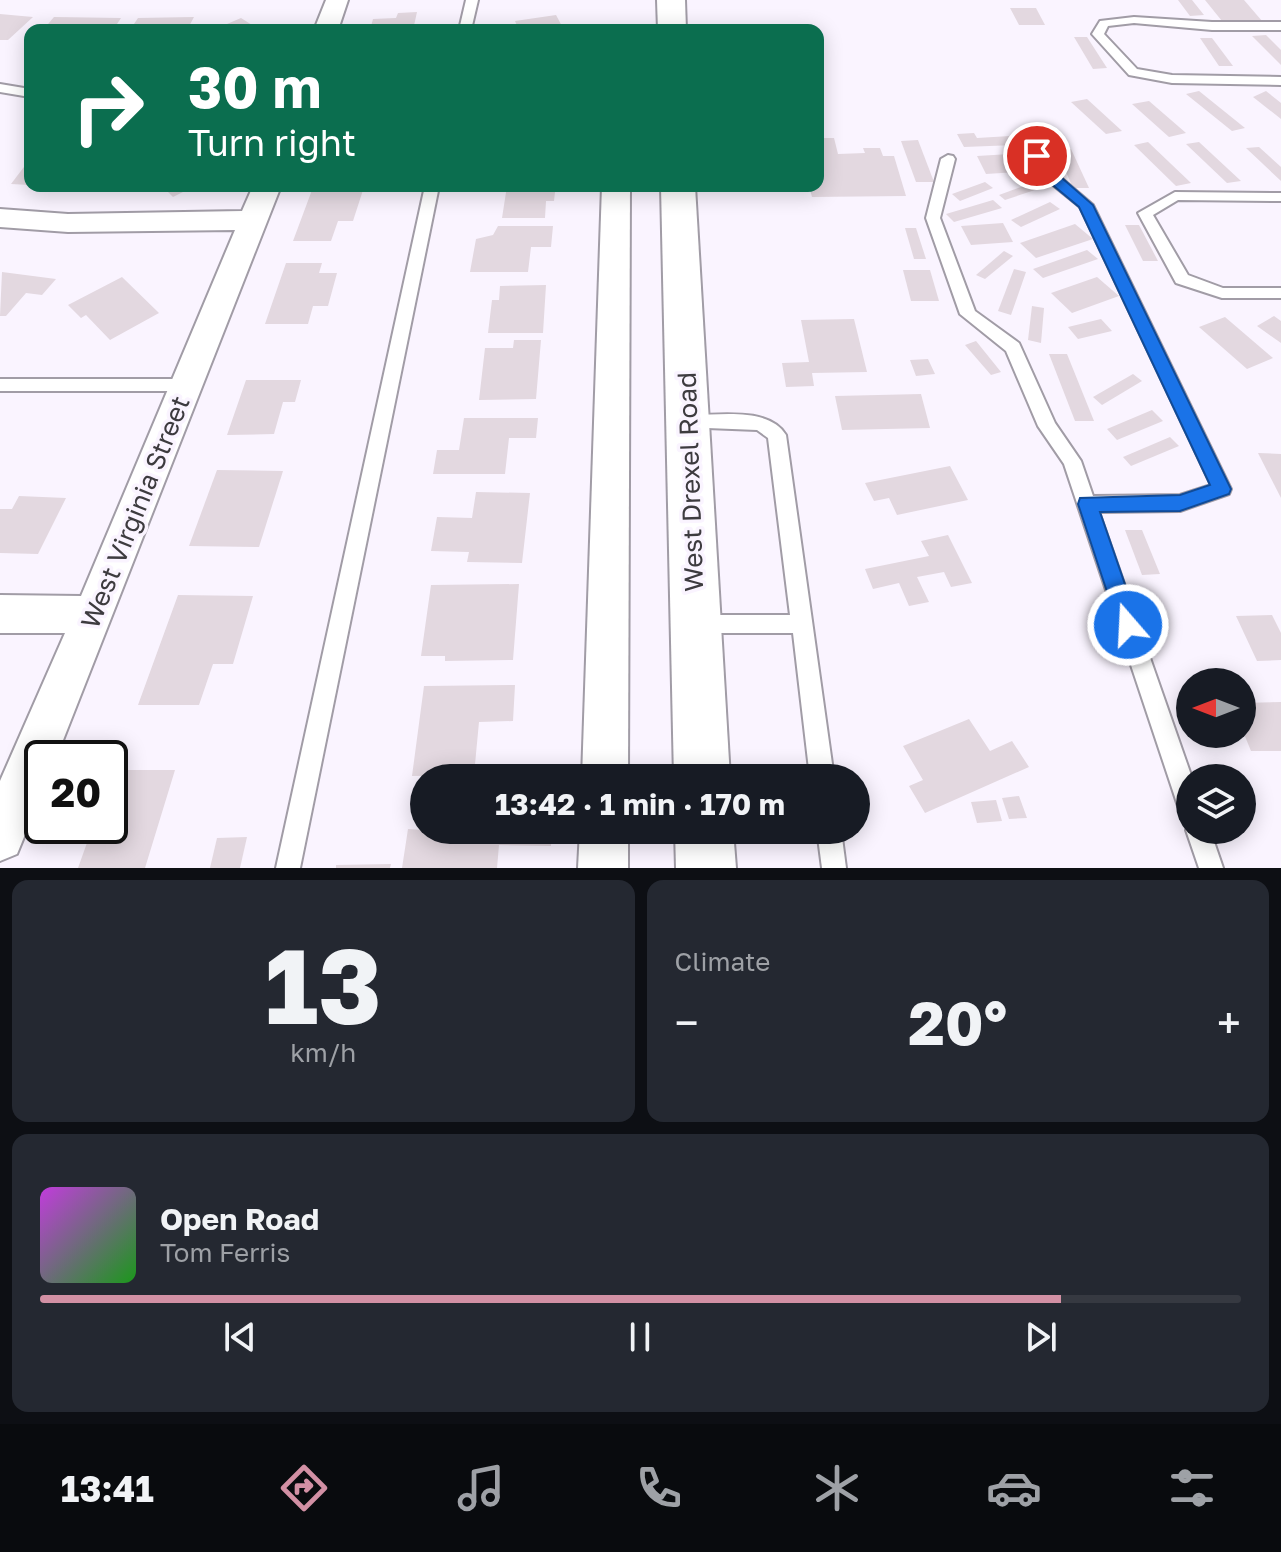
<!DOCTYPE html>
<html lang="en">
<head>
<meta charset="utf-8">
<style>
  :root { --surface:#171b24; --page:#242831; --text:#f1f3f6; --muted:#9ea1a6; --line:#363941; --accent:#d290a4 }
  body { margin:0; font-family:"Golos Text",sans-serif; background:var(--page); color:var(--text); height:100vh; display:flex; flex-direction:column; font-size:30px; white-space:nowrap }
  * { box-sizing:border-box; margin:0 }
  p { font-size:26px; color:var(--muted) }
  .icon { flex:none; width:44px; height:44px; fill:none; stroke:currentColor; stroke-width:2; stroke-linecap:round; stroke-linejoin:round }
  .map { position:relative; height:868px; overflow:hidden }
  .details { display:flex; flex-direction:column; gap:12px; padding:12px; background:#0d0f14; flex:1 }
  .details>* { flex:none }
  .top-card { position:absolute; left:24px; top:24px; width:800px; height:168px; border-radius:16px; box-shadow:0 4px 20px #0003; background:#0b6e4f; color:#fff; overflow:hidden }
  .needle { width:52px; rotate:270deg }
  .controls { position:absolute; left:1176px; top:668px; display:grid; gap:16px }
  .controls a { display:grid; place-items:center; width:80px; height:80px; border-radius:50%; background:var(--surface); box-shadow:0 4px 20px #0003; font-size:40px }
  .speed { position:absolute; left:24px; top:740px; display:flex; gap:16px; font-size:40px; font-weight:700; text-align:center }
  .speed>* { display:grid; place-content:center; width:104px; height:104px; border-radius:50%; background:var(--surface); box-shadow:0 4px 20px #0003; line-height:1 }
  .speed .limit { border:4px solid #111; border-radius:12px; background:#fff; color:#111 }
  .pin { position:absolute; display:grid; place-items:center; width:68px; height:68px; color:#fff; margin:-34px; border:4px solid #fff; border-radius:50%; box-shadow:0 2px 8px #0007 }
  .me { position:absolute; width:88px; margin:-44px; rotate:341deg; stroke-linejoin:round; filter:drop-shadow(0 0 6px #0008) }
  .turn { display:flex; align-items:center; gap:28px; height:168px; padding:0 32px; font-size:36px }
  .turn .icon { width:104px; height:104px; stroke-width:2.5 }
  .turn b { display:block; font-size:56px; line-height:68px }
  .big { font-size:60px; font-weight:700; line-height:1.1 }
  .details .widget { flex:1; display:flex; flex-direction:column; justify-content:center; gap:12px; min-width:0; padding:0 28px; border-radius:16px; background:var(--page) }
  .details .dial { align-items:center; gap:0 }
  .dial b { font-size:104px; line-height:1 }
  .song { display:flex; align-items:center; gap:24px }
  .cover { width:96px; height:96px; border-radius:12px; background:linear-gradient(135deg,hsl(290 70% 55%),hsl(120 70% 35%)) }
  .played { height:8px; border-radius:4px; background:linear-gradient(90deg,var(--accent) 85%,var(--line) 85%) }
  .keys { display:flex; justify-content:space-around; direction:ltr }
  .heat { display:flex; justify-content:space-between; align-items:center; font-size:44px; direction:ltr }
  .details .tiles { flex:1; display:grid; gap:12px; grid-template-columns:1fr 1fr }
  .widget:last-child { grid-column:span 2 }
  .trip { position:absolute; left:410px; top:764px; width:460px; height:80px; border-radius:40px; background:var(--surface); box-shadow:0 4px 20px #0003; font-weight:700; line-height:80px; text-align:center }
  .menu { display:flex; height:128px; justify-content:space-around; align-items:center; background:#090b0e; color:var(--muted) }
  .menu .icon { width:56px; height:56px }
  .menu .current { color:var(--accent) }
  .menu b { font-size:36px; color:var(--text) }
  .map>svg:first-child { display:block }
  .building { fill:#e3d8e0 }
  .lines { fill:none; stroke-linecap:round; stroke-linejoin:round }
  .service-casing { stroke:#a19ca6; stroke-width:4 }
  .minor-casing { stroke:#a19ca6; stroke-width:4 }
  .tertiary-casing { stroke:#a19ca6; stroke-width:4 }
  .service { fill:#fff; fill-rule:evenodd }
  .minor { fill:#fff; fill-rule:evenodd }
  .tertiary { fill:#fff; fill-rule:evenodd }
  .route { fill:#1a73e8; stroke:#114b97; stroke-width:2 }
  .labels { text-anchor:middle; dominant-baseline:central; stroke-width:7; stroke-linejoin:round; paint-order:stroke }
  .street-label { font-size:26px; fill:#3d3b3f; stroke:#faf4ff }
</style>
</head>
<body>
<div class="map">
<svg width="1281" height="868" viewBox="0 0 1281 868">
  <rect width="100%" height="100%" fill="#faf4ff"/>
  <g class="building">
    <polygon points="1178,0 1192,0 1204,15 1190,16"/>
    <polygon points="1205,0 1244,0 1262,21 1222,21"/>
    <polygon points="1010,8 1036,8 1045,25 1019,25"/>
    <polygon points="417,12 413,30 370,30 373,19 396,18 398,13"/>
    <polygon points="0,14 33,17 8,40 0,40"/>
    <polygon points="556,15 564,30 519,30 515,21"/>
    <polygon points="54,17 121,18 113,30 43,30"/>
    <polygon points="194,17 187,30 130,30 138,18"/>
    <polygon points="241,18 260,30 213,30"/>
    <polygon points="1266,35 1281,50 1281,65 1252,36"/>
    <polygon points="1074,37 1087,37 1107,68 1093,69"/>
    <polygon points="1200,38 1212,38 1233,66 1219,66"/>
    <polygon points="1199,91 1245,128 1232,131 1186,94"/>
    <polygon points="1266,91 1281,103 1281,119 1253,97"/>
    <polygon points="1087,99 1122,131 1106,134 1071,102"/>
    <polygon points="1149,101 1186,133 1169,137 1132,104"/>
    <polygon points="974,133 977,138 1010,136 1015,145 964,147 957,134"/>
    <polygon points="818,138 834,138 838,154 865,153 863,148 880,148 883,156 894,156 906,196 812,197 809,186 818,186"/>
    <polygon points="918,140 934,182 916,182 901,141"/>
    <polygon points="1148,142 1191,183 1176,186 1134,145"/>
    <polygon points="1199,142 1241,181 1227,183 1186,144"/>
    <polygon points="1259,147 1281,167 1281,181 1246,148"/>
    <polygon points="1056,149 1071,149 1089,188 1073,188"/>
    <polygon points="1010,154 1019,172 986,174 977,156"/>
    <polygon points="30,159 30,185 11,184"/>
    <polygon points="1043,179 1050,185 1005,200 999,195"/>
    <polygon points="985,182 993,188 960,201 952,194"/>
    <polygon points="162,186 189,186 191,188 173,197"/>
    <polygon points="507,186 578,186 577,192 555,192 554,201 546,201 545,218 502,218"/>
    <polygon points="312,190 363,190 353,221 338,221 331,241 293,241"/>
    <polygon points="993,200 1002,208 954,222 946,214"/>
    <polygon points="1050,202 1060,209 1021,227 1011,220"/>
    <polygon points="1003,223 1013,242 971,245 961,226"/>
    <polygon points="1075,224 1093,239 1036,258 1020,243"/>
    <polygon points="1125,225 1139,225 1158,261 1143,261"/>
    <polygon points="498,226 553,226 551,247 531,247 528,272 470,272 476,239 493,235"/>
    <polygon points="905,228 916,228 926,259 914,259"/>
    <polygon points="1087,250 1098,259 1043,278 1033,269"/>
    <polygon points="1004,251 1013,256 985,279 976,275"/>
    <polygon points="286,263 322,263 319,273 337,273 328,306 313,306 308,324 265,324"/>
    <polygon points="1014,269 1026,272 1011,315 998,311"/>
    <polygon points="903,270 930,270 939,301 911,301"/>
    <polygon points="2,272 56,279 42,295 26,293 6,316 0,316"/>
    <polygon points="122,277 159,313 110,340 86,315 81,318 68,305"/>
    <polygon points="1097,277 1119,296 1072,313 1051,293"/>
    <polygon points="546,285 543,333 488,333 492,300 499,300 500,286"/>
    <polygon points="1032,306 1044,308 1041,343 1028,340"/>
    <polygon points="1274,316 1281,321 1281,343 1257,326"/>
    <polygon points="1225,317 1273,358 1247,369 1199,327"/>
    <polygon points="854,319 867,372 812,373 814,386 786,387 782,363 809,362 801,320"/>
    <polygon points="1101,319 1112,331 1078,339 1068,327"/>
    <polygon points="514,340 541,340 536,399 479,400 485,348 513,348"/>
    <polygon points="976,341 1001,372 991,375 965,345"/>
    <polygon points="1049,354 1067,354 1094,421 1075,421"/>
    <polygon points="928,359 935,374 916,376 910,360"/>
    <polygon points="1133,374 1142,381 1102,405 1093,397"/>
    <polygon points="246,380 301,380 295,402 283,402 274,434 227,435"/>
    <polygon points="921,394 930,428 842,430 835,396"/>
    <polygon points="1152,410 1163,421 1117,440 1107,429"/>
    <polygon points="464,418 538,418 536,438 509,438 505,474 433,474 437,450 459,450"/>
    <polygon points="1170,437 1179,446 1131,466 1123,457"/>
    <polygon points="1258,453 1281,454 1281,498"/>
    <polygon points="950,466 968,500 897,515 889,498 874,501 865,483"/>
    <polygon points="217,470 283,471 259,547 189,546"/>
    <polygon points="476,492 530,493 522,563 467,562 469,552 431,551 437,517 472,518"/>
    <polygon points="19,496 66,498 38,554 0,553 0,509 12,509"/>
    <polygon points="1125,530 1142,530 1160,574 1142,575"/>
    <polygon points="948,535 972,583 951,587 944,572 917,577 929,602 909,606 899,583 873,589 865,569 929,556 921,541"/>
    <polygon points="519,584 513,660 445,661 445,656 421,656 431,585"/>
    <polygon points="178,595 253,596 233,664 213,664 199,705 138,705"/>
    <polygon points="1272,615 1281,633 1281,660 1257,661 1236,616"/>
    <polygon points="515,685 513,721 479,722 474,775 412,776 424,686"/>
    <polygon points="1281,702 1281,751 1251,751 1242,729 1242,703"/>
    <polygon points="969,719 990,751 1012,741 1029,767 925,813 909,786 923,780 903,746"/>
    <polygon points="112,770 175,770 145,868 78,868 93,826 110,826"/>
    <polygon points="1019,796 1027,818 1009,819 1002,798"/>
    <polygon points="996,800 1002,821 977,823 971,802"/>
    <polygon points="408,829 424,830 552,830 551,846 499,845 497,868 402,868"/>
    <polygon points="247,837 240,868 210,868 217,838"/>
    <polygon points="391,864 390,868 336,868 336,865"/>
  </g>
  <g class="lines">
    <g class="service-casing">
      <g id="service">
        <polygon points="466,0 478,0 471,30 459,30"/>
        <polygon points="1134,17 1212,22 1281,22 1281,30 1212,30 1134,23 1108,26 1104,34 1137,69 1172,75 1281,77 1281,85 1172,83 1129,75 1092,34 1100,21"/>
        <polygon points="0,84 30,89 30,97 0,92"/>
        <polygon points="1037,152 1042,153 1053,171 1093,205 1231,489 1229,494 1180,511 1099,512 1192,778 1190,818 1182,814 1178,806 1064,464 1038,426 1006,351 960,314 926,218 941,159 948,155 953,156 955,159 940,218 975,311 1019,343 1055,423 1081,461 1093,496 1180,495 1211,485 1080,207 1043,177 1030,156"/>
        <polygon points="425,186 439,186 300,868 276,868"/>
        <polygon points="1175,192 1281,193 1281,201 1178,200 1153,215 1188,275 1223,288 1281,288 1281,298 1222,298 1176,283 1138,213"/>
        <polygon points="0,379 187,379 196,385 187,391 0,391"/>
        <path d="M688,415C718,416 768,406 786,435L834,778H810L793,633H699L692,631L689,624L692,617L699,615H790L768,438L757,430L682,427L679,422L682,417Z"/>
        <polygon points="1190,821 1190,830 1210,830 1223,868 1199,868 1186,830"/>
        <polygon points="817,830 841,830 846,868 822,868"/>
      </g>
    </g>
    <g class="minor-casing">
      <g id="minor">
        <polygon points="326,0 348,0 338,30 314,30"/>
        <polygon points="253,186 281,186 56,758 42,758 42,793 17,854 0,861 0,781 65,633 0,633 0,595 81,596 235,230 68,232 0,227 0,209 68,214 242,211"/>
        <polygon points="602,186 630,186 628,778 582,778"/>
        <polygon points="580,830 628,830 628,868 578,868"/>
      </g>
    </g>
    <g class="tertiary-casing">
      <g id="tertiary">
        <polygon points="657,0 685,0 686,30 658,30"/>
        <polygon points="661,186 695,186 730,778 674,778"/>
        <polygon points="675,830 733,830 736,868 676,868"/>
      </g>
    </g>
    <use href="#service" class="service"/>
    <use href="#minor" class="minor"/>
    <use href="#tertiary" class="tertiary"/>
  </g>
  <polygon class="route" points="1037,151 1042,153 1054,171 1093,205 1231,489 1229,494 1180,511 1100,512 1139,625 1136,631 1128,634 1121,631 1118,625 1078,504 1080,498 1180,495 1210,485 1079,207 1043,177 1030,156"/>
  <g class="labels">
    <g class="street-label">
      <text transform="translate(690 482) rotate(-92)">West Drexel Road</text>
      <text transform="translate(135 512) rotate(-68)">West Virginia Street</text>
    </g>
  </g>
</svg>
<div class="controls">
<a><svg class="needle" viewBox="-14 -14 28 28"><path d="M0-13l5 13h-10z" fill="#e53935"/><path d="M0 13l5-13h-10z" fill="#9ea1a6"/></svg></a>
<a><svg class="icon" aria-label="layers" viewBox="0 0 24 24"><path d="M12 4l9 5-9 5-9-5zM3 14l9 5 9-5"/></svg></a>
</div>
<div class="speed"><div class="limit">20</div></div>
<div class="pin" style="left:1037px;top:156px;background:#d93025"><svg class="icon" aria-label="arrive" viewBox="0 0 24 24"><path d="M6 21V4h12l-3 4 3 4H6"/></svg></div>
<svg class="me" style="left:1128px;top:625px" viewBox="-20 -20 40 40"><circle r="17" fill="#1a73e8" stroke="#fff" stroke-width="3"/><path d="M0-11L8 9 0 5-8 9z" fill="#fff"/></svg>
<div class="trip">13:42 · 1 min · 170 m</div>
<div class="top-card">
<div class="turn"><svg class="icon" aria-label="right" viewBox="0 0 24 24"><path d="M7 20v-9h11M14 6l5 5-5 5"/></svg><div><b>30 m</b>Turn right</div></div>
</div>
</div>
<section class="details">
<div class="tiles">
<div class="widget dial"><b>13</b><p>km/h</p></div>
<div class="widget"><p>Climate</p>
<div class="heat"><a>−</a><b class="big">20°</b><a>+</a></div>
</div>
<div class="widget">
<div class="song"><i class="cover"></i><div><b>Open Road</b><p>Tom Ferris</p></div></div>
<div class="played"></div>
<div class="keys"><svg class="icon" aria-label="previous" viewBox="0 0 24 24"><path d="M18 5L8 12l10 7zM5 5v14"/></svg><svg class="icon" aria-label="pause" viewBox="0 0 24 24"><path d="M8 5v14M16 5v14"/></svg><svg class="icon" aria-label="next" viewBox="0 0 24 24"><path d="M6 5l10 7-10 7zM19 5v14"/></svg></div>
</div>
</div>
</section>
<nav class="menu">
<b>13:41</b>
<svg class="icon current" aria-label="directions" viewBox="0 0 24 24"><path d="M12 3l9 9-9 9-9-9zM9 14v-3h6M13 9l2 2-2 2"/></svg>
<svg class="icon" aria-label="music" viewBox="0 0 24 24"><path d="M9 18V5l10-2v13"/><circle cx="6" cy="18" r="3"/><circle cx="16" cy="16" r="3"/></svg>
<svg class="icon" aria-label="phone" viewBox="0 0 24 24"><path d="M5 4h4l2 5-3 2q2 4 5 5l2-3 5 2v4C11 20 4 13 5 4z"/></svg>
<svg class="icon" aria-label="climate" viewBox="0 0 24 24"><path d="M12 3v18M4 7l16 10M4 17L20 7"/></svg>
<svg class="icon" aria-label="car" viewBox="0 0 24 24"><path d="M5 17H2v-5l4-1 3-4h7l3 4 3 1v5h-3M9 17h6M6 11h13"/><circle cx="7" cy="17" r="2"/><circle cx="17" cy="17" r="2"/></svg>
<svg class="icon" aria-label="filters" viewBox="0 0 24 24"><path d="M4 7h16M4 17h16"/><circle cx="9" cy="7" r="2"/><circle cx="15" cy="17" r="2"/></svg>
</nav>
</body>
</html>
